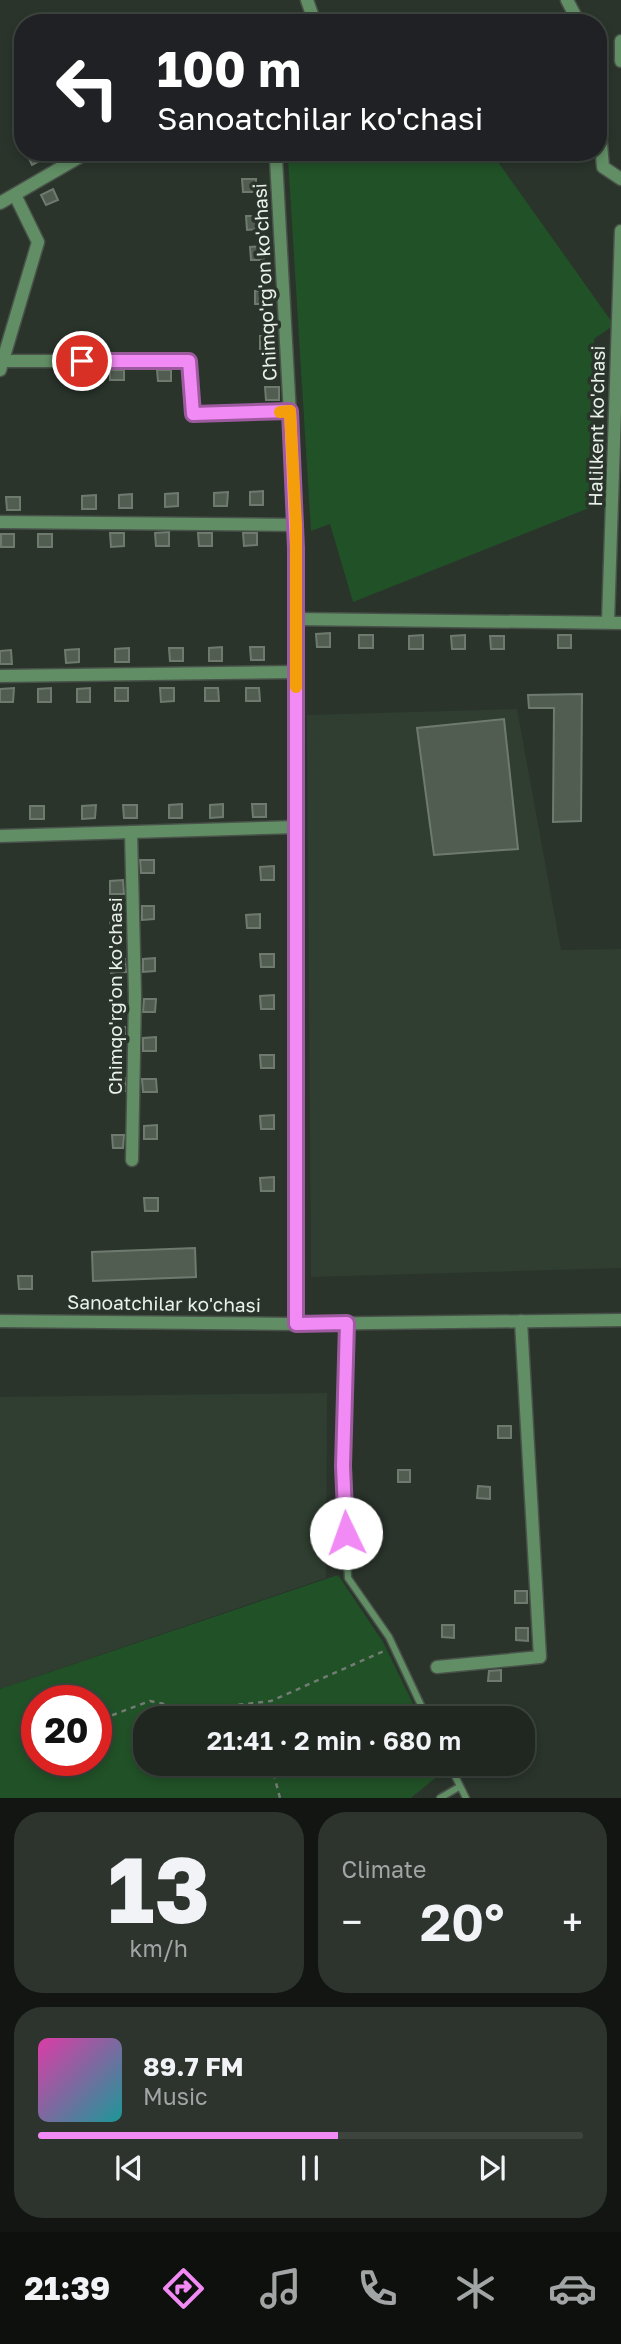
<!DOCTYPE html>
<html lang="en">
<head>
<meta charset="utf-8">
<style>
  :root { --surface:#202720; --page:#2d332d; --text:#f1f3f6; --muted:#a2a5a5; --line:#3d443e; --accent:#f18af4 }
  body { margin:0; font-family:"Golos Text",sans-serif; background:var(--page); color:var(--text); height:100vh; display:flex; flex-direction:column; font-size:26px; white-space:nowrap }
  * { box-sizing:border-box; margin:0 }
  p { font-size:23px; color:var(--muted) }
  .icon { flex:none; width:38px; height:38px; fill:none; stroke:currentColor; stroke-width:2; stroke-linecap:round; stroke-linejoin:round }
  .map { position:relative; height:1798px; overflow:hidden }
  .side { display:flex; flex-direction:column; gap:14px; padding:14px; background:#121512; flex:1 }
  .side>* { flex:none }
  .hud { position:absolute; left:14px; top:14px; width:593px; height:147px; border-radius:28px; box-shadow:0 4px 10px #0003,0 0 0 2px var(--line); background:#202124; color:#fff; overflow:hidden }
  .speed { position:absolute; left:21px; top:1685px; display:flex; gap:14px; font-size:35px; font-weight:700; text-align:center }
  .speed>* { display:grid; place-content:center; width:91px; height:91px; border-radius:50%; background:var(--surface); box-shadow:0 4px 10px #0003,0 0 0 2px var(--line); line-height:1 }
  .speed .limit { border:10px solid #d22; background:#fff; color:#111 }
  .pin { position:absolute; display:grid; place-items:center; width:60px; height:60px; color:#fff; margin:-30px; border:4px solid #fff; border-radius:50%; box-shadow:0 2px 7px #0007 }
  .me { position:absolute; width:77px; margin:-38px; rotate:357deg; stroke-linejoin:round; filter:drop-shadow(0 0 5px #0008) }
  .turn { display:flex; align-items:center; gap:24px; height:147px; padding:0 28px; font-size:32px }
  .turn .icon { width:91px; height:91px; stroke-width:2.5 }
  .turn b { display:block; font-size:49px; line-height:60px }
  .big { font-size:52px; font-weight:600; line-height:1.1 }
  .side .tile { flex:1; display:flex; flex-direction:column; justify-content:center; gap:10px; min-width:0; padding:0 24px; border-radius:28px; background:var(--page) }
  .side .dial { align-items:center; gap:0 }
  .dial b { font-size:91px; line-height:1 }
  .song { display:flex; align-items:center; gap:21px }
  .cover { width:84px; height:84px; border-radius:10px; background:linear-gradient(135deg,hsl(320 70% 55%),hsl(180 70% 35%)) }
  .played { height:7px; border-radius:4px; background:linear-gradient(90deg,var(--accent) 55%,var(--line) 55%) }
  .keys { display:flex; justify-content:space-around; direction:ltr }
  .heat { display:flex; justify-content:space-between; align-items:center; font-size:38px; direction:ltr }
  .side .tiles { flex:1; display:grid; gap:14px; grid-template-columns:1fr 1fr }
  .tile:last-child { grid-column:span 2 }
  .trip { position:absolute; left:133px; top:1706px; width:402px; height:70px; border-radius:28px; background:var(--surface); box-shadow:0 4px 10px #0003,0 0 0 2px var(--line); font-weight:600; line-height:70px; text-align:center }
  .tabs { display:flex; height:112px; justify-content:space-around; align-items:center; background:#0d100d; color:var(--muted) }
  .tabs .icon { width:49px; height:49px }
  .tabs .selected { color:var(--accent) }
  .tabs b { font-size:32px; color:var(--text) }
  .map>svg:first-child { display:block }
  .built { fill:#2f3e30 }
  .green { fill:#215127; fill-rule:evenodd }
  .building { fill:#525d52; stroke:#6f7a6f; stroke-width:2 }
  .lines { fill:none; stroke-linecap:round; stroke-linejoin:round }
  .service-casing { stroke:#49524a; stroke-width:9 }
  .minor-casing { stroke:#49524a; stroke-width:15 }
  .path { stroke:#737c74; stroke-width:2.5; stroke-dasharray:5 5; stroke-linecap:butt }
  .service { stroke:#618e64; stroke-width:6 }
  .minor { stroke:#618e64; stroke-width:12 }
  .route-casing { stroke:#9d5a9f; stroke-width:18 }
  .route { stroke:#f18af4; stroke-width:12 }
  .slow { stroke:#f59e0b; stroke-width:12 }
  .labels { text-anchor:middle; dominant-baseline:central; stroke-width:7; stroke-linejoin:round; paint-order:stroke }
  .street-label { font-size:19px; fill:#eaf0ea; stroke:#2a342b }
</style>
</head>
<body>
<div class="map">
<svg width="621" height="1798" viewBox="0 0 621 1798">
  <rect width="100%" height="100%" fill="#2a342b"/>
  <g class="built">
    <polygon points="517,709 561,950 621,949 621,1268 311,1277 307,715"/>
    <polygon points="327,1393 326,1578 0,1689 0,1397"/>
  </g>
  <g class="green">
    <polygon points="301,152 491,152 614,325 594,339 594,506 353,602 330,524 311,531 288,159"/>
    <path d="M338,1575L383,1642L420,1718H145V1764H442L445,1770L411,1798H0V1689ZM37,1701H96V1760H37Z"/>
  </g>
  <g class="building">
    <polygon points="26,152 57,152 32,165"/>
    <polygon points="242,179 256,179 256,192 243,192"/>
    <polygon points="53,189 58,200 46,205 41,195"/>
    <polygon points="246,216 260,216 260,229 247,230"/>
    <polygon points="264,246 264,260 251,260 250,247"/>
    <rect x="255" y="291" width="14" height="13"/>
    <polygon points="260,336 274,336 273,349 260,349"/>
    <rect x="110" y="370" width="14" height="10"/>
    <polygon points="157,370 171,370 171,381 158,381"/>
    <polygon points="265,387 279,387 279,400 266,400"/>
    <polygon points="263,491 263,505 250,505 250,492"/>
    <polygon points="228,492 227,506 214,506 214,493"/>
    <polygon points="178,493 178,506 165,507 165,494"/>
    <polygon points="132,494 132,508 119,508 119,495"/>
    <polygon points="96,495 96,509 82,509 82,496"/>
    <polygon points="6,497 20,497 20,510 7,510"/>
    <polygon points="169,532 169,546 156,546 155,533"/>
    <polygon points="110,533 124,533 124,546 111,547"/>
    <polygon points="198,533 212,533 212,546 199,546"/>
    <polygon points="243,533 257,533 257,545 244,546"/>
    <rect x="1" y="534" width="13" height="13"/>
    <rect x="38" y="534" width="14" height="13"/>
    <polygon points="330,633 330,647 317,647 316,634"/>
    <rect x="359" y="635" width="14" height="13"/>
    <polygon points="423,635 423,649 409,649 409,636"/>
    <polygon points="465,635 465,649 452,649 451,636"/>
    <rect x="558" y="635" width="13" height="13"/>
    <polygon points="490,636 504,636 504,649 491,649"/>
    <polygon points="222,647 222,661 209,661 209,648"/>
    <polygon points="250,647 264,647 264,660 251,660"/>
    <polygon points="129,648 129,662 115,662 115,649"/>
    <polygon points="169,648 183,648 183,661 170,661"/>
    <polygon points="79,649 79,662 66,663 65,650"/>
    <polygon points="11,650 12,664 0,664 0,651"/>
    <polygon points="14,688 13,702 0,702 0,689"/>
    <polygon points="51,688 51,702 38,702 38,689"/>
    <polygon points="90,688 90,702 77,702 77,689"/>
    <rect x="115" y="688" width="13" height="13"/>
    <polygon points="160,688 174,688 174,701 161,702"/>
    <polygon points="205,688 218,688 219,701 205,701"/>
    <polygon points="246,688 259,688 260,701 246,701"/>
    <polygon points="582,694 581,821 553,822 554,708 529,708 528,695"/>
    <polygon points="504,719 518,849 434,855 417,728"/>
    <polygon points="182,804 182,818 169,818 169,805"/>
    <polygon points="223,804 223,817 210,818 210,805"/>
    <polygon points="252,804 266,804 266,817 253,817"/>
    <polygon points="96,805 95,818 82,819 82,806"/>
    <polygon points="123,805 137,805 137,818 124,818"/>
    <rect x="30" y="806" width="14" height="13"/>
    <polygon points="140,860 154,860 154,873 141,873"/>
    <polygon points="274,866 274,880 261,880 260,867"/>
    <polygon points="123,880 124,894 110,894 110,881"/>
    <polygon points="142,906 154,906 154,919 142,920"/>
    <polygon points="260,914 260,928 247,928 246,915"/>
    <polygon points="110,919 124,919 124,932 111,932"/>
    <polygon points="260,954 274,954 274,967 261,967"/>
    <polygon points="155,958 155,971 143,972 143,959"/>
    <polygon points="125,959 126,972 111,973 111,960"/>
    <polygon points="274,995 274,1009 261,1009 260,996"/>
    <polygon points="144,999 156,999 155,1012 143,1012"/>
    <polygon points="125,1027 125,1041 111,1041 111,1028"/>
    <polygon points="156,1037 156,1051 143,1051 143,1038"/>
    <polygon points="260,1055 274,1055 274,1068 261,1068"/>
    <rect x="112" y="1078" width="13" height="13"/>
    <polygon points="142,1079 156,1079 157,1092 143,1092"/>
    <polygon points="274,1115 274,1129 261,1129 260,1116"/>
    <polygon points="157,1125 157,1139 144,1139 144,1126"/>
    <polygon points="112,1135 124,1135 123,1148 113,1148"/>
    <polygon points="274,1177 274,1191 261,1191 260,1178"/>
    <polygon points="144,1198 158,1198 158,1211 145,1211"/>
    <polygon points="195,1248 196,1277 93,1281 92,1252"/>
    <polygon points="18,1276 32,1276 32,1289 19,1289"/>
    <rect x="498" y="1426" width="13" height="12"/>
    <rect x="398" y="1470" width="12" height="12"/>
    <polygon points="478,1486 490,1487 490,1499 477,1498"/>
    <rect x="515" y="1591" width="12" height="12"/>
    <polygon points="442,1625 454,1625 454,1638 442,1637"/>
    <polygon points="516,1628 528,1628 528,1641 516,1640"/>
    <polygon points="501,1670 501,1681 488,1681 489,1671"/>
  </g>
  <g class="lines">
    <g class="service-casing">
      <g id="service">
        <polyline points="347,1323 343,1466 348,1578 389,1637 427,1718"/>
        <polyline points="449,1764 466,1798"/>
        <polyline points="440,1798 459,1787"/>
      </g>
    </g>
    <g class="minor-casing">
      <g id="minor">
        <polyline points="307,0 315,23"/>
        <polyline points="567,0 579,23"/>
        <polyline points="621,41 621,61"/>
        <polyline points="598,109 603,167 621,179"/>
        <polyline points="273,152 276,159 296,525 296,1324"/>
        <polyline points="0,203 88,152"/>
        <polyline points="3,361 189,361 193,414 290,411"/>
        <polyline points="0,370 38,242 15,195"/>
        <polyline points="0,522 296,525"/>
        <polyline points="296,619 621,623"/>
        <polyline points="608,622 621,231"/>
        <polyline points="0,676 296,672"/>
        <polyline points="131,832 135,996 132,1160"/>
        <polyline points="0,836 296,827"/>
        <polyline points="0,1321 296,1324 621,1320"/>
        <polyline points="437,1667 540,1657 521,1321"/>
      </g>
    </g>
    <g class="path">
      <polyline points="237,1707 249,1718"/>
      <polyline points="96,1726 102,1719 150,1701 194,1710 271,1701 384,1651"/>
      <polyline points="271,1764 280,1798"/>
      <polyline points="63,1769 70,1760"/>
    </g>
    <use href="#service" class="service"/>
    <use href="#minor" class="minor"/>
  </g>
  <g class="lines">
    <g class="route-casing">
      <polyline id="route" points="82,361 189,361 193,414 290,411 296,548 296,1324 347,1323 343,1466 346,1533"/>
    </g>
    <use href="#route" class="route"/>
    <polyline class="slow" points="280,412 290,411 296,525 296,687"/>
  </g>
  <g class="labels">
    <g class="street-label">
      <text transform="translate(264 282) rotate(-93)">Chimqo'rg'on ko'chasi</text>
      <text transform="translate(596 426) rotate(-89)">Halilkent ko'chasi</text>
      <text transform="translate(114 996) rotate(-90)">Chimqo'rg'on ko'chasi</text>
      <text transform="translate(164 1303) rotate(1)">Sanoatchilar ko'chasi</text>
    </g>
  </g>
</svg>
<div class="speed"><div class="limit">20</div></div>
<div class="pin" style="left:82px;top:361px;background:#d93025"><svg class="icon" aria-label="arrive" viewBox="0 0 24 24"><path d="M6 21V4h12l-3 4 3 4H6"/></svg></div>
<svg class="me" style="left:346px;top:1533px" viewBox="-20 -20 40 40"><circle r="19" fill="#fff"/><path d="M0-13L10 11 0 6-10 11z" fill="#f18af4"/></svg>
<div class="trip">21:41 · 2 min · 680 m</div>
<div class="hud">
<div class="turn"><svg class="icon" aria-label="left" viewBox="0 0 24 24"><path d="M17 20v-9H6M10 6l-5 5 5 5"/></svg><div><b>100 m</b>Sanoatchilar ko'chasi</div></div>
</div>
</div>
<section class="side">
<div class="tiles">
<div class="tile dial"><b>13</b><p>km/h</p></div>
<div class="tile"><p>Climate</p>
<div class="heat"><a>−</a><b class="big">20°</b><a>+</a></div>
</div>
<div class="tile">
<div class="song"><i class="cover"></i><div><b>89.7 FM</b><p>Music</p></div></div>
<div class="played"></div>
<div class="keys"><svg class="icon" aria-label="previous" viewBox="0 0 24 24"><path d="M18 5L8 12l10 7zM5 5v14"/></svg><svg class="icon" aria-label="pause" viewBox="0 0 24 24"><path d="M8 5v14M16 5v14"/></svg><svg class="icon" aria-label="next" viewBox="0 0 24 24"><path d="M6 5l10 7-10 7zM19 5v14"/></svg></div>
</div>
</div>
</section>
<nav class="tabs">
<b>21:39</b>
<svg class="icon selected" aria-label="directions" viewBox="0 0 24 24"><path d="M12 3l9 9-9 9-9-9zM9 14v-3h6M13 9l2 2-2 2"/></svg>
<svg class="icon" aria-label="music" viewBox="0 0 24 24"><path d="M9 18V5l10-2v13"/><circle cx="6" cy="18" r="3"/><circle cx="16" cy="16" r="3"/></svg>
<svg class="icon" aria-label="phone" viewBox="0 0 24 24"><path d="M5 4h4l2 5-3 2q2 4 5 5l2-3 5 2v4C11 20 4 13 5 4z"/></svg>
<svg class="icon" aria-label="climate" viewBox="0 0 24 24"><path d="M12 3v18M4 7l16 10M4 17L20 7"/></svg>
<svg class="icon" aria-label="car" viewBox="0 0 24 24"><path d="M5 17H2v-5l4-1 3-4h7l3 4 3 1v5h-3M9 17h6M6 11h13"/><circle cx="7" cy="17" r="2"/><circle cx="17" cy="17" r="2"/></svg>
</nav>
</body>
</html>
